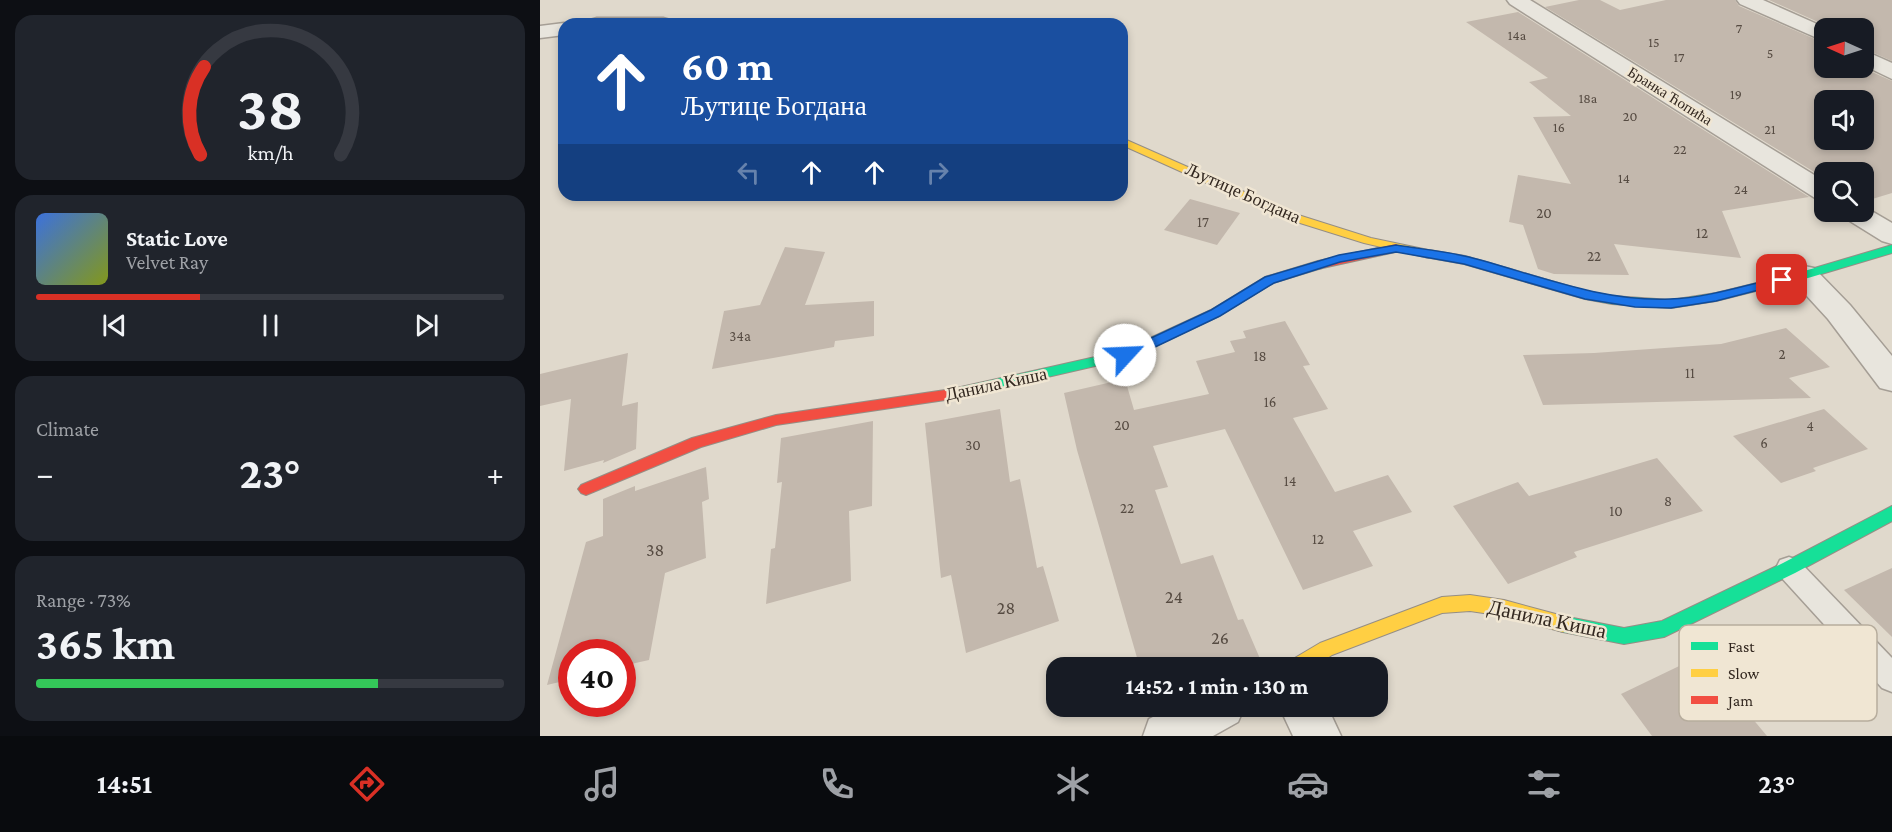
<!DOCTYPE html>
<html lang="en">
<head>
<meta charset="utf-8">
<style>
  :root { --surface:#171b24; --page:#20242c; --text:#f1f3f6; --muted:#9ea1a6; --line:#363941; --accent:#d93025 }
  body { margin:0; font-family:"Crimson Pro",serif; background:var(--page); color:var(--text); height:100vh; display:flex; flex-direction:column; font-size:22px; white-space:nowrap }
  * { box-sizing:border-box; margin:0 }
  p { font-size:20px; color:var(--muted) }
  .icon { flex:none; width:33px; height:33px; fill:none; stroke:currentColor; stroke-width:2; stroke-linecap:round; stroke-linejoin:round }
  .map { position:relative; flex:1; overflow:hidden }
  .side { display:flex; flex-direction:column; gap:15px; padding:15px; background:#0d0f14; width:540px }
  .side>* { flex:none }
  .banner { position:absolute; left:18px; top:18px; width:570px; height:183px; border-radius:18px; box-shadow:0 3px 9px #0003; background:#1a4fa0; color:#fff; overflow:hidden }
  .needle { width:39px; rotate:273deg }
  .fabs { position:absolute; left:1274px; top:18px; display:grid; gap:12px }
  .fabs a { display:grid; place-items:center; width:60px; height:60px; border-radius:12px; background:var(--surface); box-shadow:0 3px 9px #0003; font-size:30px }
  .speed { position:absolute; left:18px; top:639px; display:flex; gap:12px; font-size:30px; font-weight:700; text-align:center }
  .speed>* { display:grid; place-content:center; width:78px; height:78px; border-radius:50%; background:var(--surface); box-shadow:0 3px 9px #0003; line-height:1 }
  .speed .limit { border:9px solid #d22; background:#fff; color:#111 }
  .pin { position:absolute; display:grid; place-items:center; width:51px; height:51px; color:#fff; margin:-26px; border-radius:12px; box-shadow:0 3px 9px #0006 }
  .me { position:absolute; width:66px; margin:-33px; rotate:65deg; stroke-linejoin:round; filter:drop-shadow(0 0 4px #0008) }
  .turn { display:flex; align-items:center; gap:21px; height:126px; padding:0 24px; font-size:27px }
  .turn .icon { width:78px; height:78px; stroke-width:2.5 }
  .turn b { display:block; font-size:42px; line-height:51px }
  .lanes { display:flex; align-items:center; height:57px; padding:0 24px; background:#0003; justify-content:center; gap:30px; direction:ltr }
  .lanes .off { opacity:.35 }
  .big { font-size:45px; font-weight:700; line-height:1.1 }
  .side .widget { flex:1; display:flex; flex-direction:column; justify-content:center; gap:9px; min-width:0; padding:0 21px; border-radius:18px; background:var(--page) }
  .side .dial { align-items:center; gap:0 }
  .dial svg { height:156px; overflow:visible; fill:none; stroke:var(--line); stroke-width:7; stroke-linecap:round; text-anchor:middle }
  .dial text { fill:var(--text); stroke:none }
  .song { display:flex; align-items:center; gap:18px }
  .cover { width:72px; height:72px; border-radius:9px; background:linear-gradient(135deg,hsl(220 70% 55%),hsl(70 70% 35%)) }
  .played { height:6px; border-radius:3px; background:linear-gradient(90deg,var(--accent) 35%,var(--line) 35%) }
  .keys { display:flex; justify-content:space-around; direction:ltr }
  .heat { display:flex; justify-content:space-between; align-items:center; font-size:33px; direction:ltr }
  .charge { height:9px; border-radius:4px; background:linear-gradient(90deg,#34c759 73%,var(--line) 0) }
  .trip { position:absolute; left:506px; top:657px; width:342px; height:60px; border-radius:18px; background:var(--surface); box-shadow:0 3px 9px #0003; font-weight:700; line-height:60px; text-align:center }
  .menu { display:flex; height:96px; justify-content:space-around; align-items:center; background:#090b0e; color:var(--muted) }
  .menu .icon { width:42px; height:42px }
  .menu .on { color:var(--accent) }
  .menu b { font-size:27px; color:var(--text) }
  main { display:flex; flex:1; min-height:0 }
  .map>svg:first-child { display:block }
  .building { fill:#c3b8ad; fill-rule:evenodd }
  .lines { fill:none; stroke-linecap:round; stroke-linejoin:round }
  .lane-casing { stroke:#a59e95; stroke-width:3 }
  .street-casing { stroke:#a59e95; stroke-width:3 }
  .fast-casing { stroke:#958e85; stroke-width:2 }
  .slow-casing { stroke:#958e85; stroke-width:2 }
  .jam-casing { stroke:#958e85; stroke-width:2 }
  .lane { fill:#e8e5dd; fill-rule:evenodd }
  .street { fill:#e8e5dd; fill-rule:evenodd }
  .fast { fill:#16e098; fill-rule:evenodd }
  .slow { fill:#ffcf43; fill-rule:evenodd }
  .jam { fill:#f24e42; fill-rule:evenodd }
  .route { fill:#1a73e8; stroke:#114b97; stroke-width:1.5 }
  .labels { text-anchor:middle; dominant-baseline:central; stroke-width:5; stroke-linejoin:round; paint-order:stroke }
  .far-number-label { font-size:14px; fill:#564b42 }
  .far-street-label { font-size:15px; fill:#32271f; stroke:#f0e6d3 }
  .number-label { font-size:15px; fill:#564b42 }
  .street-label { font-size:18px; fill:#32271f; stroke:#f0e6d3 }
  .near-number-label { font-size:18px; fill:#564b42 }
  .near-street-label { font-size:21px; fill:#32271f; stroke:#f0e6d3 }
  .key { fill:#f0e6d3; stroke:#b7ad9d; stroke-width:1.5 }
  .key-label { font-size:16px; fill:#32271f }
</style>
</head>
<body>
<main>
<section class="side">
<div class="widget dial"><svg viewBox="0 0 100 80">
<path d="M14 69A42 42 0 1 1 86 69"/>
<path d="M14 69A42 42 0 0 1 16 24" stroke="#d93025"/>
<text x="50" y="56" font-size="32" font-weight="700">38</text>
<text x="50" y="72" font-size="11">km/h</text>
</svg></div>
<div class="widget">
<div class="song"><i class="cover"></i><div><b>Static Love</b><p>Velvet Ray</p></div></div>
<div class="played"></div>
<div class="keys"><svg class="icon" aria-label="previous" viewBox="0 0 24 24"><path d="M18 5L8 12l10 7zM5 5v14"/></svg><svg class="icon" aria-label="pause" viewBox="0 0 24 24"><path d="M8 5v14M16 5v14"/></svg><svg class="icon" aria-label="next" viewBox="0 0 24 24"><path d="M6 5l10 7-10 7zM19 5v14"/></svg></div>
</div>
<div class="widget"><p>Climate</p>
<div class="heat"><a>−</a><b class="big">23°</b><a>+</a></div>
</div>
<div class="widget"><p>Range · 73%</p><b class="big">365 km</b><div class="charge"></div></div>
</section>
<div class="map">
<svg width="1352" height="736" viewBox="0 0 1352 736">
  <rect width="100%" height="100%" fill="#e0d9cc"/>
  <g class="building">
    <path d="M1039,0H1060L1080,10L1126,0H1195L1199,6L1284,43V68H1323L1352,81V193L1329,200L1323,196V172H1284V178L1005,7ZM1284,100H1323V140H1284Z"/>
    <polygon points="1229,0 1352,0 1352,61 1323,48 1323,28 1288,28 1287,26"/>
    <polygon points="978,12 1269,197 1182,211 1201,258 1074,244 1089,275 1014,274 998,269 983,225 969,222 978,175 1031,184 993,117 1031,116 989,82 1008,78 926,22"/>
    <polygon points="650,199 700,213 677,245 624,230"/>
    <polygon points="245,247 285,252 265,305 334,301 334,336 295,341 294,347 172,369 184,311 220,305"/>
    <polygon points="745,321 770,365 763,366 788,409 753,418 795,492 848,475 872,512 813,531 833,566 763,590 685,429 613,446 628,487 615,490 641,564 673,555 698,620 703,619 724,668 600,668 537,450 524,393 585,379 594,410 669,394 656,361 695,352 690,341 706,338 703,331"/>
    <polygon points="1246,328 1290,367 1249,378 1271,398 1003,405 983,355 1054,353 1181,344"/>
    <polygon points="88,353 82,406 98,402 96,449 63,463 64,460 24,471 31,399 0,406 0,374"/>
    <polygon points="460,409 470,482 480,479 497,568 503,566 519,621 426,653 411,575 401,578 385,423"/>
    <polygon points="1284,409 1328,449 1273,468 1276,471 1241,483 1193,436"/>
    <polygon points="333,421 332,506 309,511 311,581 226,604 231,549 235,548 242,482 237,483 241,438"/>
    <polygon points="1117,458 1163,511 1034,552 1037,557 968,584 913,506 978,482 989,496"/>
    <polygon points="166,467 169,499 162,502 166,558 125,573 109,660 82,666 82,652 32,652 32,679 7,685 46,542 63,536 63,499 95,486 95,491"/>
    <polygon points="1352,568 1352,637 1304,590"/>
    <polygon points="1160,656 1227,736 1112,736 1081,694"/>
  </g>
  <g class="lines">
    <g class="lane-casing">
      <polygon id="lane" points="1249,557 1258,560 1352,658 1352,692 1342,688 1240,576 1236,568 1240,560"/>
    </g>
    <g class="street-casing">
      <g id="street">
        <polygon points="967,0 990,0 1284,181 1284,200 1275,198 970,4"/>
        <polygon points="1197,0 1223,0 1286,28 1284,28 1284,41 1200,4"/>
        <polygon points="57,18 123,18 130,20 133,24 47,24 50,20"/>
        <polygon points="24,23 28,24 24,24 24,35 0,38 0,26"/>
        <polygon points="1323,50 1352,63 1352,79 1323,65"/>
        <polygon points="1323,206 1352,223 1352,244 1342,241 1305,218 1301,212 1323,212"/>
        <polygon points="1264,266 1274,268 1310,305 1352,356 1352,391 1340,388 1288,319 1254,282 1249,275 1254,268"/>
        <polygon points="634,706 705,706 698,722 673,736 603,736 609,719"/>
        <polygon points="739,706 787,706 801,736 753,736"/>
      </g>
    </g>
    <g class="fast-casing">
      <g id="fast">
        <polygon points="1352,245 1352,253 1268,278 1176,301 1131,308 1072,304 1045,299 924,264 885,257 883,254 889,250 925,256 1046,291 1072,296 1131,300 1176,293 1261,272"/>
        <polygon points="778,261 784,265 782,268 733,283 679,316 590,358 412,399 407,398 405,394 407,390 412,389 582,351 671,310 725,277"/>
        <polygon points="1352,506 1352,521 1255,573 1124,637 1084,644 1023,632 1017,630 1014,624 1017,618 1023,616 1084,628 1122,621 1243,563"/>
      </g>
    </g>
    <g class="slow-casing">
      <g id="slow">
        <polygon points="582,138 752,213 831,238 893,251 895,254 889,258 824,243 744,218 582,145"/>
        <polygon points="930,595 964,600 1023,616 1029,618 1032,624 1029,630 1023,632 964,616 930,611 902,613 792,655 772,668 745,668 748,662 780,643 902,597"/>
      </g>
    </g>
    <g class="jam-casing">
      <g id="jam">
        <polygon points="856,244 862,248 860,251 778,269 772,265 778,261"/>
        <polygon points="412,389 417,390 419,394 417,398 412,399 236,425 161,447 46,495 41,493 38,489 41,485 152,438 236,415"/>
      </g>
    </g>
    <use href="#lane" class="lane"/>
    <use href="#street" class="street"/>
    <use href="#fast" class="fast"/>
    <use href="#slow" class="slow"/>
    <use href="#jam" class="jam"/>
  </g>
  <path class="route" d="M856,245C880,249 905,251 929,257C995,274 1060,302 1130,299C1167,298 1205,285 1242,277L1248,280L1246,283L1176,301L1131,308L1095,307L1045,299L924,264L856,252L800,262L734,283L680,316L590,359H581L579,355L581,352L671,310L725,277L799,255Z"/>
  <g class="labels">
    <g class="far-number-label">
      <text x="1199" y="28">7</text>
      <text x="977" y="35">14a</text>
      <text x="1114" y="42">15</text>
      <text x="1230" y="53">5</text>
      <text x="1139" y="57">17</text>
      <text x="1196" y="94">19</text>
      <text x="1048" y="98">18a</text>
      <text x="1090" y="116">20</text>
      <text x="1019" y="127">16</text>
      <text x="1230" y="129">21</text>
      <text x="1140" y="149">22</text>
      <text x="1084" y="178">14</text>
      <text x="1201" y="189">24</text>
    </g>
    <g class="far-street-label">
      <text transform="translate(1130 96) rotate(32)">Бранка Ћопића</text>
    </g>
    <g class="number-label">
      <text x="1004" y="213">20</text>
      <text x="663" y="222">17</text>
      <text x="1162" y="233">12</text>
      <text x="1054" y="256">22</text>
      <text x="200" y="336">34a</text>
      <text x="1242" y="354">2</text>
      <text x="720" y="356">18</text>
      <text x="1150" y="373">11</text>
      <text x="730" y="402">16</text>
      <text x="582" y="425">20</text>
      <text x="1270" y="426">4</text>
      <text x="1224" y="443">6</text>
      <text x="433" y="445">30</text>
      <text x="750" y="481">14</text>
      <text x="1128" y="501">8</text>
      <text x="587" y="508">22</text>
      <text x="1076" y="511">10</text>
      <text x="778" y="539">12</text>
    </g>
    <g class="street-label">
      <text transform="translate(703 193) rotate(24)">Љутице Богдана</text>
      <text transform="translate(456 384) rotate(-12)">Данила Киша</text>
    </g>
    <g class="near-number-label">
      <text x="115" y="550">38</text>
      <text x="634" y="597">24</text>
      <text x="466" y="608">28</text>
      <text x="680" y="638">26</text>
    </g>
    <g class="near-street-label">
      <text transform="translate(1007 619) rotate(12)">Данила Киша</text>
    </g>
  </g>
  <rect x="1139" y="625" width="198" height="96" rx="9" class="key"/>
  <rect x="1151" y="642" width="27" height="8" fill="#16e098"/>
  <rect x="1151" y="669" width="27" height="8" fill="#ffcf43"/>
  <rect x="1151" y="696" width="27" height="8" fill="#f24e42"/>
  <g class="key-label">
    <text x="1188" y="652">Fast</text>
    <text x="1188" y="679">Slow</text>
    <text x="1188" y="706">Jam</text>
  </g>
</svg>
<div class="fabs">
<a><svg class="needle" viewBox="-14 -14 28 28"><path d="M0-13l5 13h-10z" fill="#e53935"/><path d="M0 13l5-13h-10z" fill="#9ea1a6"/></svg></a>
<a><svg class="icon" aria-label="sound" viewBox="0 0 24 24"><path d="M4 9h4l5-4v14l-5-4H4zM17 9q2 3 0 6"/></svg></a>
<a><svg class="icon" aria-label="search" viewBox="0 0 24 24"><circle cx="10" cy="10" r="6"/><path d="M15 15l6 6"/></svg></a>
</div>
<div class="speed"><div class="limit">40</div></div>
<div class="pin" style="left:1242px;top:280px;background:#d93025"><svg class="icon" aria-label="arrive" viewBox="0 0 24 24"><path d="M6 21V4h12l-3 4 3 4H6"/></svg></div>
<svg class="me" style="left:585px;top:355px" viewBox="-20 -20 40 40"><circle r="19" fill="#fff"/><path d="M0-13L10 11 0 6-10 11z" fill="#1a73e8"/></svg>
<div class="trip">14:52 · 1 min · 130 m</div>
<div class="banner">
<div class="turn"><svg class="icon" aria-label="ahead" viewBox="0 0 24 24"><path d="M12 20V5M6 11l6-6 6 6"/></svg><div><b>60 m</b>Љутице Богдана</div></div>
<div class="lanes"><svg class="icon off" aria-label="left" viewBox="0 0 24 24"><path d="M17 20v-9H6M10 6l-5 5 5 5"/></svg><svg class="icon" aria-label="ahead" viewBox="0 0 24 24"><path d="M12 20V5M6 11l6-6 6 6"/></svg><svg class="icon" aria-label="ahead" viewBox="0 0 24 24"><path d="M12 20V5M6 11l6-6 6 6"/></svg><svg class="icon off" aria-label="right" viewBox="0 0 24 24"><path d="M7 20v-9h11M14 6l5 5-5 5"/></svg></div>
</div>
</div>
</main>
<nav class="menu">
<b>14:51</b>
<svg class="icon on" aria-label="directions" viewBox="0 0 24 24"><path d="M12 3l9 9-9 9-9-9zM9 14v-3h6M13 9l2 2-2 2"/></svg>
<svg class="icon" aria-label="music" viewBox="0 0 24 24"><path d="M9 18V5l10-2v13"/><circle cx="6" cy="18" r="3"/><circle cx="16" cy="16" r="3"/></svg>
<svg class="icon" aria-label="phone" viewBox="0 0 24 24"><path d="M5 4h4l2 5-3 2q2 4 5 5l2-3 5 2v4C11 20 4 13 5 4z"/></svg>
<svg class="icon" aria-label="climate" viewBox="0 0 24 24"><path d="M12 3v18M4 7l16 10M4 17L20 7"/></svg>
<svg class="icon" aria-label="car" viewBox="0 0 24 24"><path d="M5 17H2v-5l4-1 3-4h7l3 4 3 1v5h-3M9 17h6M6 11h13"/><circle cx="7" cy="17" r="2"/><circle cx="17" cy="17" r="2"/></svg>
<svg class="icon" aria-label="filters" viewBox="0 0 24 24"><path d="M4 7h16M4 17h16"/><circle cx="9" cy="7" r="2"/><circle cx="15" cy="17" r="2"/></svg>
<b>23°</b>
</nav>
</body>
</html>
